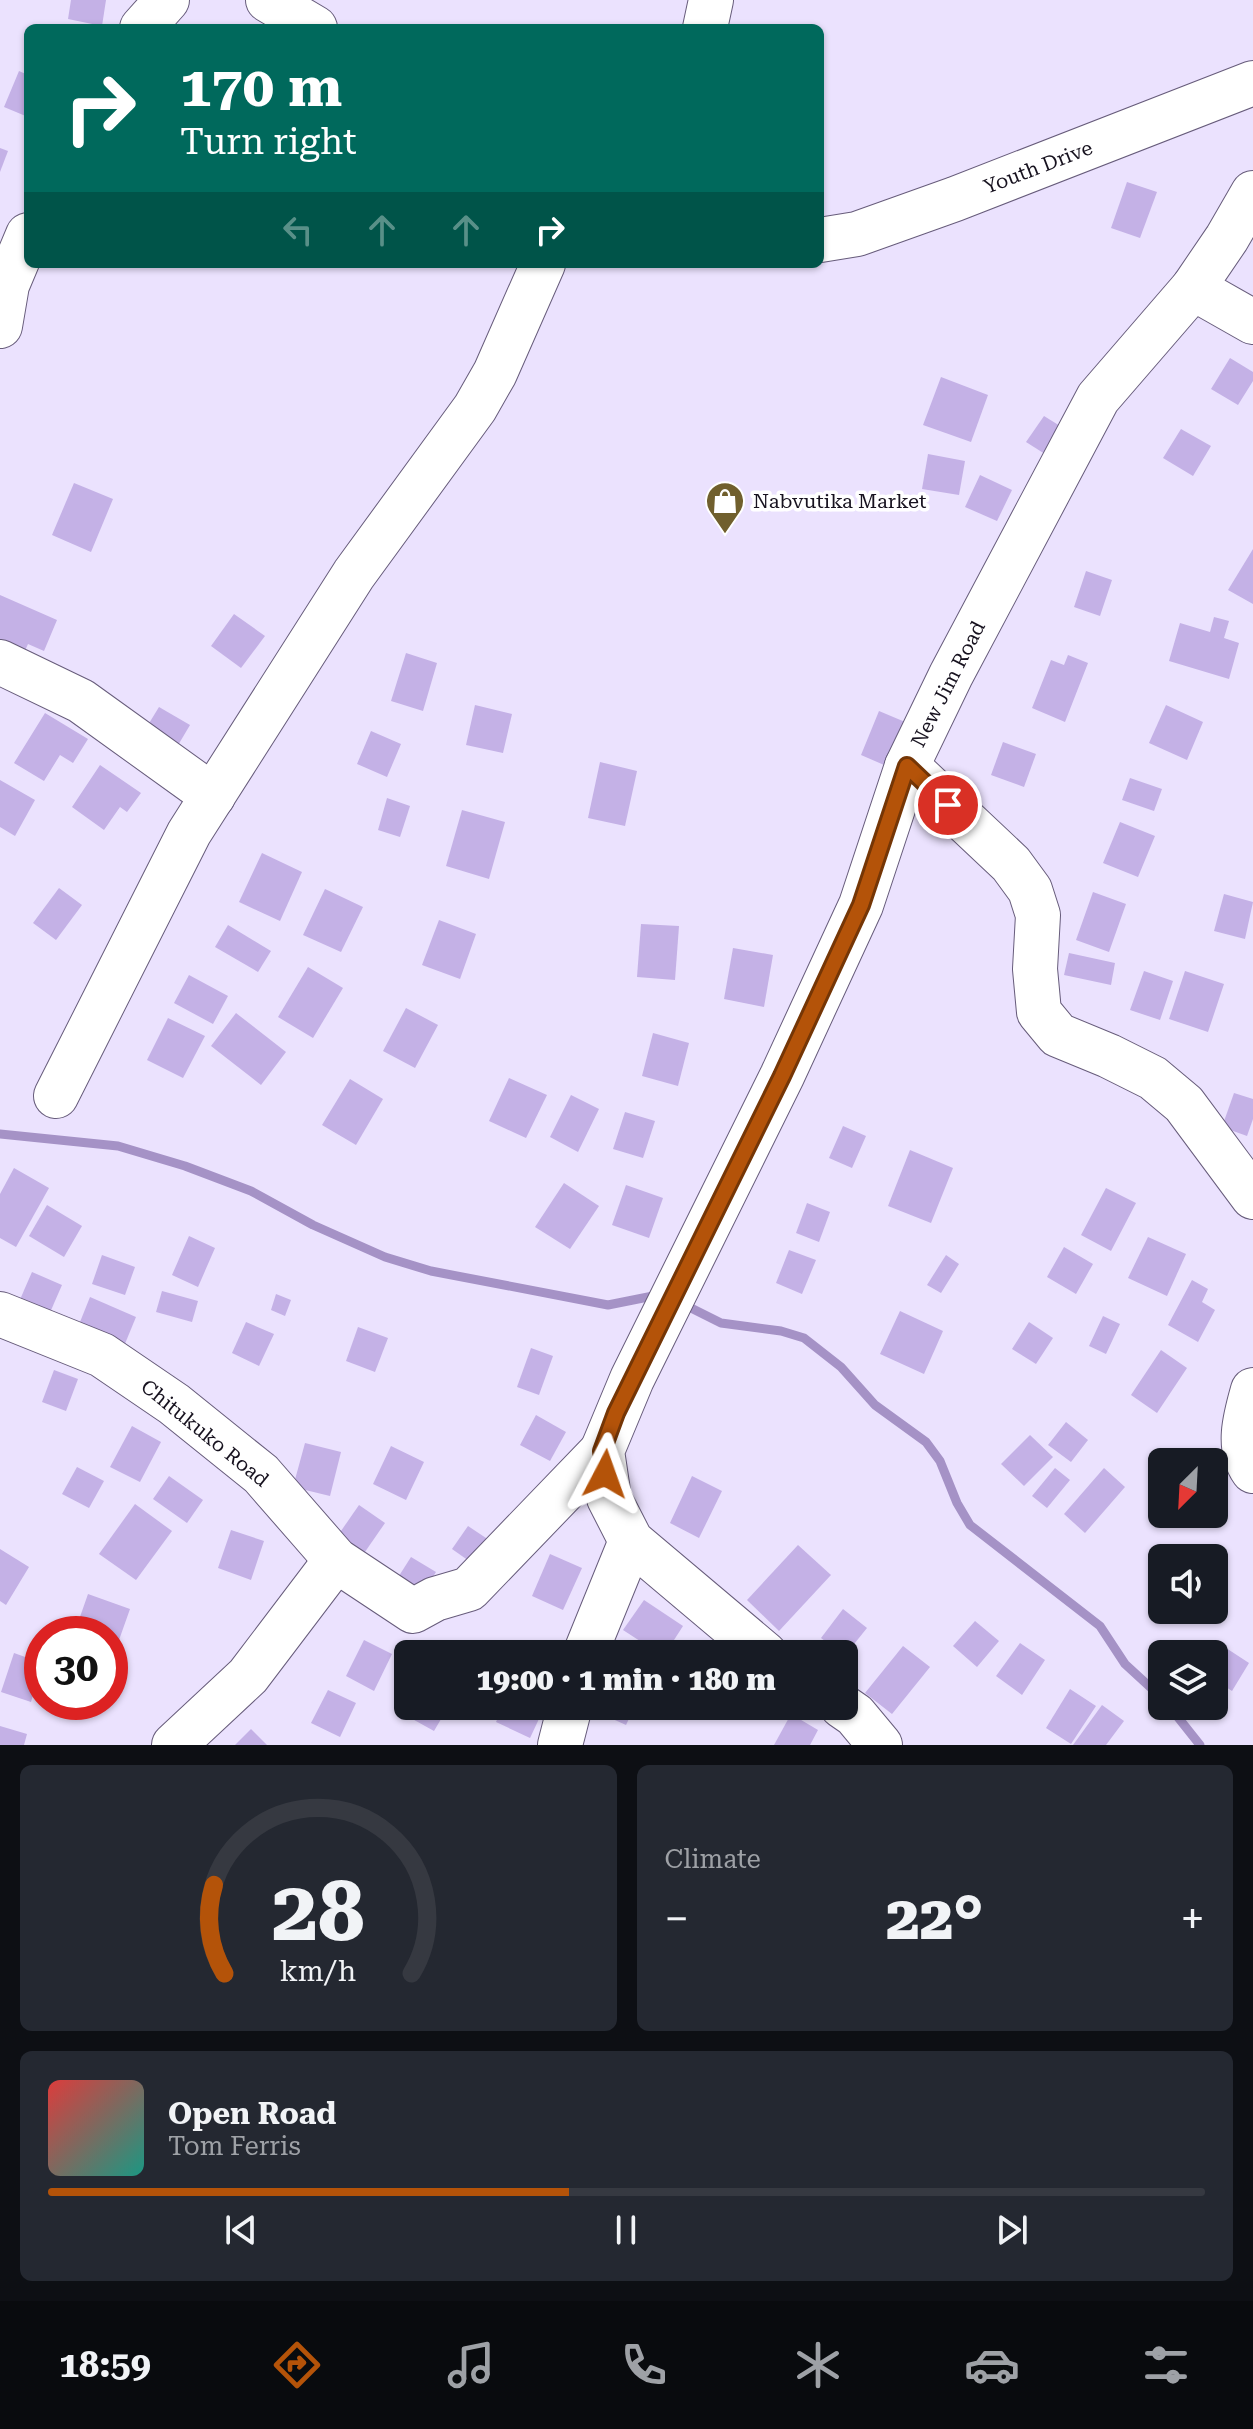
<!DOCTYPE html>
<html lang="en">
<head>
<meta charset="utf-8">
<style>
  :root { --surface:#171b24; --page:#242831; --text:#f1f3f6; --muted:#9ea1a6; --line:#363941; --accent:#b45309 }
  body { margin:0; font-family:"Roboto Serif",serif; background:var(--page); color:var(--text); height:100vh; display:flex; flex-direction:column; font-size:30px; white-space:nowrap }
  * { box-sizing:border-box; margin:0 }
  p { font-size:26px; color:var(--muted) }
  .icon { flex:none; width:44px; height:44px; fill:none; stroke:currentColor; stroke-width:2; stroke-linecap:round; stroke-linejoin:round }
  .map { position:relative; height:1745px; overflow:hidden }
  .panel { display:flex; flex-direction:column; gap:20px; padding:20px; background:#0d0f14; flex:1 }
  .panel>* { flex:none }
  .top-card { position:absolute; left:24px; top:24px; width:800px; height:244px; border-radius:12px; box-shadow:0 2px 6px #0004; background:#00695c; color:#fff; overflow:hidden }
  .needle { width:52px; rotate:204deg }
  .fabs { position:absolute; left:1148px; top:1448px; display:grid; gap:16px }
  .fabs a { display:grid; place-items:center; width:80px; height:80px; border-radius:12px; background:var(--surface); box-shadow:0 2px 6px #0004; font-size:40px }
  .speed { position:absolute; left:24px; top:1616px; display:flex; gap:16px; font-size:40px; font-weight:700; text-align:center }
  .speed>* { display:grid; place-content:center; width:104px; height:104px; border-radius:50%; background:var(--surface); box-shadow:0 2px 6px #0004; line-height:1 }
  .speed .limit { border:12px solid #d22; background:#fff; color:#111 }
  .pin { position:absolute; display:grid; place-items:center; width:68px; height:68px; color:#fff; margin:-34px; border:4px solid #fff; border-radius:50%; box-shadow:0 2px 8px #0007 }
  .me { position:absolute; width:88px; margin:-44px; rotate:4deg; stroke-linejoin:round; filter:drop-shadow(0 0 6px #0008) }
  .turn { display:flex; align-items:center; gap:28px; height:168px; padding:0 24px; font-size:36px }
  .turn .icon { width:104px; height:104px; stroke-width:2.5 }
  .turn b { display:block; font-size:56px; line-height:68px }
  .lanes { display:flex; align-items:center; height:76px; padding:0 24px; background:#0003; justify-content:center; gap:40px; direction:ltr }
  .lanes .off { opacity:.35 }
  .big { font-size:60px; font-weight:800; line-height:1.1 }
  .panel .tile { flex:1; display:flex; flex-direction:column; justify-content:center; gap:12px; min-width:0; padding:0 28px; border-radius:12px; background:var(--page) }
  .panel .dial { align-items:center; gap:0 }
  .dial svg { height:208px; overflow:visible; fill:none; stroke:var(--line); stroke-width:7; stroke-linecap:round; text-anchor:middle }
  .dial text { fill:var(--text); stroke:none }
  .song { display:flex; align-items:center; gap:24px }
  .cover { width:96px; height:96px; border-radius:12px; background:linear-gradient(135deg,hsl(0 70% 55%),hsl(170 70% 35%)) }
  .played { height:8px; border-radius:4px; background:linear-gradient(90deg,var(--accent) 45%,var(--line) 45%) }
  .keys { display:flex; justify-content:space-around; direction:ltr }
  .heat { display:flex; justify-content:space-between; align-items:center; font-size:44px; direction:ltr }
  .panel .tiles { flex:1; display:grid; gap:20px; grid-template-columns:1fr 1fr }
  .tile:last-child { grid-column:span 2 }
  .trip { position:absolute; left:394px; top:1640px; width:464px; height:80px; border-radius:12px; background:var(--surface); box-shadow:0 2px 6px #0004; font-weight:800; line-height:80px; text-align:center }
  .menu { display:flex; height:128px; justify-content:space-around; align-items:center; background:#090b0e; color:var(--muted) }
  .menu .icon { width:56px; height:56px }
  .menu .active { color:var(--accent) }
  .menu b { font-size:36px; color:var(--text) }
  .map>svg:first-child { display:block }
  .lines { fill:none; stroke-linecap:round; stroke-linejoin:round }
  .stream { stroke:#a592c6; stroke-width:9 }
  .building { fill:#c4b1e6 }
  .minor-casing { stroke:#675c7b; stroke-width:46 }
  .minor { stroke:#fff; stroke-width:44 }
  .route-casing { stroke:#753606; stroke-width:20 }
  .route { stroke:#b45309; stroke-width:14 }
  .labels { text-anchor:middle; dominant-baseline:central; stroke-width:7; stroke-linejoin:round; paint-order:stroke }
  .street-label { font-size:20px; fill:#17121f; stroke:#fff }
  .poi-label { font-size:20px; fill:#17121f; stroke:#fff; text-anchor:start }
</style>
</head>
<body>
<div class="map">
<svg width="1253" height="1745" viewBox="0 0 1253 1745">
  <rect width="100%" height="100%" fill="#ebe2fe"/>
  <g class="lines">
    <g class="stream">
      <polyline points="0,1134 118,1146 185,1166 251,1191 313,1225 385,1257 431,1271 608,1305 658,1295"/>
      <polyline points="683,1304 721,1323 781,1331 804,1338 841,1367 875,1405 926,1442 940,1461 957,1503 970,1525 1100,1626 1125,1664 1162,1698"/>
      <polyline points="1169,1706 1200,1745"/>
    </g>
  </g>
  <g class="building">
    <polygon points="71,0 106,0 102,26 68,19"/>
    <polygon points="19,71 28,75 28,117 4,107"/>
    <polygon points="0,148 8,151 0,172"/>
    <polygon points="1127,182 1157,192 1140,238 1111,228"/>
    <polygon points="1230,358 1253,372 1253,381 1238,405 1211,389"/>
    <polygon points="941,377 988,395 971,442 923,425"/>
    <polygon points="1044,416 1073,434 1056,461 1026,442"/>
    <polygon points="1181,429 1211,446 1193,476 1163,458"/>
    <polygon points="928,454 965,461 959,495 922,489"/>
    <polygon points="980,475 1012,490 997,521 965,507"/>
    <polygon points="74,483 113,499 91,552 52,535"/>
    <polygon points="1253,549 1253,604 1228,590"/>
    <polygon points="1086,571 1112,580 1100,616 1074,607"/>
    <polygon points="0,595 57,620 44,651 28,644 19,664 0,656"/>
    <polygon points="234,614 265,636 241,668 211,646"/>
    <polygon points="1214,617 1229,621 1224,638 1239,643 1229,679 1169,661 1180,623 1210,632"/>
    <polygon points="406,653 437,663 423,711 391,701"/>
    <polygon points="1068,655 1088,663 1065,722 1032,708 1051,660 1064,665"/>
    <polygon points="475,705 512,714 503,753 466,745"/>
    <polygon points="1166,705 1203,722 1187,760 1149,743"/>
    <polygon points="159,707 190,725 171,757 140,738"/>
    <polygon points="879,711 917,727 898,771 861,755"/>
    <polygon points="45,713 88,739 73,763 60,755 44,781 14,763"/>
    <polygon points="371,731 401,744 387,777 357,764"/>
    <polygon points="1003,742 1036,754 1024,787 991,775"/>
    <polygon points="600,762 637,771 625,826 588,818"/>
    <polygon points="100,765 141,793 127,812 120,807 104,830 72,807"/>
    <polygon points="1130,778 1162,789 1154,811 1122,800"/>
    <polygon points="0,780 35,800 15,836 0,827"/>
    <polygon points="387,798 410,806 400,837 378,830"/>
    <polygon points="462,810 505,822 489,879 446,866"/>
    <polygon points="1120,822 1155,836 1138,877 1103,863"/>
    <polygon points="262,853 302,872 280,921 239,902"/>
    <polygon points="59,888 82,905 56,940 33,923"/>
    <polygon points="325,889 363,907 341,952 303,935"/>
    <polygon points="1093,892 1126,904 1109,952 1076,940"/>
    <polygon points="1224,894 1253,902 1245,939 1214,931"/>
    <polygon points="439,920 476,934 460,979 422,965"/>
    <polygon points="641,924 679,926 675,980 637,977"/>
    <polygon points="228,925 271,951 258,972 215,947"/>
    <polygon points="733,948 773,955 764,1007 724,999"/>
    <polygon points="1069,953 1115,963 1111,985 1064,975"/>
    <polygon points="308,967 343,988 313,1038 278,1017"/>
    <polygon points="1144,971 1173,981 1160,1020 1130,1010"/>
    <polygon points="1185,971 1224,984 1208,1032 1169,1019"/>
    <polygon points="189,975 228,996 213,1024 174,1003"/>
    <polygon points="406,1008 438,1025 415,1068 383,1051"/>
    <polygon points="236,1013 286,1052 261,1085 211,1046"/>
    <polygon points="168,1018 205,1036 183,1078 147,1060"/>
    <polygon points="653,1033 689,1043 678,1086 642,1076"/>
    <polygon points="509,1078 547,1095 526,1138 489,1121"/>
    <polygon points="350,1079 383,1099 356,1145 322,1125"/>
    <polygon points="1234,1093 1253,1099 1253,1119 1247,1136 1222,1127"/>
    <polygon points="571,1095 599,1109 578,1152 550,1137"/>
    <polygon points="625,1112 655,1121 643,1158 613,1149"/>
    <polygon points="843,1126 866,1136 852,1168 829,1158"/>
    <polygon points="910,1150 953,1168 931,1223 888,1206"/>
    <polygon points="14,1168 49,1188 16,1247 0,1238 0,1194"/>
    <polygon points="564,1183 599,1206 570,1249 535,1227"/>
    <polygon points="626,1185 663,1198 649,1238 612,1225"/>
    <polygon points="1106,1188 1136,1203 1111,1251 1081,1235"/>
    <polygon points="807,1203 830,1212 819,1242 796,1233"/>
    <polygon points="47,1205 82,1226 64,1257 29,1236"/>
    <polygon points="189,1236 215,1248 198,1287 172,1275"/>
    <polygon points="1148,1237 1186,1254 1167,1296 1128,1278"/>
    <polygon points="1064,1247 1093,1264 1076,1294 1047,1277"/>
    <polygon points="789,1250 816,1260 802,1294 776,1283"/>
    <polygon points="102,1255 135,1267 125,1295 92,1284"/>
    <polygon points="946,1255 959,1264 941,1293 927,1285"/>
    <polygon points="32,1272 62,1285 45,1324 15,1311"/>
    <polygon points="1192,1280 1208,1289 1202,1302 1215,1310 1198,1342 1168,1325"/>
    <polygon points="162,1291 198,1301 192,1322 156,1312"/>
    <polygon points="276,1294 291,1300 285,1316 271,1310"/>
    <polygon points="90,1297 136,1317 122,1351 76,1332"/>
    <polygon points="900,1311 943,1331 924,1374 880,1354"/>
    <polygon points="1103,1316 1120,1324 1106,1354 1089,1346"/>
    <polygon points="246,1322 274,1334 259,1366 232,1353"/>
    <polygon points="1029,1322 1053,1338 1036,1364 1012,1349"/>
    <polygon points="358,1327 388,1338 375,1372 346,1361"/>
    <polygon points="531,1348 553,1356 539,1395 517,1387"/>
    <polygon points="1161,1350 1187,1368 1157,1413 1131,1395"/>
    <polygon points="54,1370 78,1379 66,1411 42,1402"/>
    <polygon points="536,1415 566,1432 550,1461 520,1445"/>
    <polygon points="1066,1422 1088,1440 1071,1462 1048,1445"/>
    <polygon points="132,1426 161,1442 140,1482 110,1467"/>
    <polygon points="1030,1435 1053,1457 1024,1486 1001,1464"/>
    <polygon points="305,1443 341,1452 330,1496 293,1487"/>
    <polygon points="391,1446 424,1462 406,1500 373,1484"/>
    <polygon points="77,1467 104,1481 89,1508 62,1494"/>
    <polygon points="1055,1468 1070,1480 1047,1508 1032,1496"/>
    <polygon points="1104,1468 1125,1487 1085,1533 1064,1514"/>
    <polygon points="169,1476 203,1500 187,1523 153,1499"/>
    <polygon points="692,1476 722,1491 699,1538 670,1523"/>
    <polygon points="135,1504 172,1531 136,1580 99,1554"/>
    <polygon points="359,1505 385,1523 358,1562 332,1544"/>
    <polygon points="468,1526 495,1544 479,1568 452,1549"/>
    <polygon points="231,1530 264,1541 251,1580 218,1568"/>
    <polygon points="798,1545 831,1575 779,1631 747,1600"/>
    <polygon points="0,1549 29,1567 6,1605 0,1601"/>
    <polygon points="550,1554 582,1568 563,1610 532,1596"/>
    <polygon points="411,1557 436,1572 415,1606 390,1590"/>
    <polygon points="88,1594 130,1609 113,1657 110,1656 110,1634 74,1634"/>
    <polygon points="644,1600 683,1626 665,1654 660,1654 623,1630"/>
    <polygon points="843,1609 867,1628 846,1654 842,1654 821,1638"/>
    <polygon points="975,1621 999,1641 977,1667 953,1646"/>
    <polygon points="364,1640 392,1654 374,1691 346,1676"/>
    <polygon points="1020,1643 1045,1660 1022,1695 996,1676"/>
    <polygon points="903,1646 930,1667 892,1714 865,1693"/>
    <polygon points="1223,1646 1249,1663 1232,1691 1214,1679 1214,1660"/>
    <polygon points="14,1653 42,1663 31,1702 1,1692"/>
    <polygon points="1070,1689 1096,1706 1071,1744 1046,1728"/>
    <polygon points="328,1690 356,1703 340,1737 311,1723"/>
    <polygon points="408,1693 408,1706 460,1706 452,1719 444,1714 434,1731 398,1711"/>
    <polygon points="1102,1705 1124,1721 1106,1745 1073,1745"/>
    <polygon points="503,1706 545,1706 530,1738 496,1722"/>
    <polygon points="597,1706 635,1706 626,1725 595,1711"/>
    <polygon points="791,1714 818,1730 810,1745 774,1745"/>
    <polygon points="0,1726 27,1734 24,1745 0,1745"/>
    <polygon points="251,1729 267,1745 235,1745"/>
  </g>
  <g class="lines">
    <g class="minor-casing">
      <g id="minor">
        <polyline points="268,0 315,28"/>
        <polyline points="142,28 167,0"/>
        <polyline points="705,28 711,0"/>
        <polyline points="820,240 857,234 955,199 1253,83"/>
        <polyline points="1193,288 1253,322"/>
        <polyline points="0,326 7,285 28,235"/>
        <polyline points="0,662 81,701 213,796"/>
        <polyline points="907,766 1011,864 1030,890 1038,915 1035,969 1039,1012 1058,1035 1109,1056 1153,1078 1184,1104 1253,1197"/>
        <polyline points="56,1096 189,833 354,574 475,408 495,373 543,264"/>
        <polyline points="0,1314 102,1355 174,1404 261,1474 336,1560 413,1611 435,1599 469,1589 602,1451"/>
        <path d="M1253,1390C1246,1415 1236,1447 1253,1471"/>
        <polyline points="585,1654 631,1541"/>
        <polyline points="765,1654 631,1541 609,1498 602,1451 632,1379 782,1076 861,905 907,766 951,675 1098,398 1193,288 1227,238 1253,193"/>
        <polyline points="842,1706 855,1715 880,1745"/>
        <polyline points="174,1745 248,1676 336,1560"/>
        <polyline points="560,1745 570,1706"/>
      </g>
    </g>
    <use href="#minor" class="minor"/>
  </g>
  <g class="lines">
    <g class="route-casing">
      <polyline id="route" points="605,1474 602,1451 616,1413 782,1076 861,905 907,766 948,805"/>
    </g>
    <use href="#route" class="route"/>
  </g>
  <defs>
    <g id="shop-pin" transform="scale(2)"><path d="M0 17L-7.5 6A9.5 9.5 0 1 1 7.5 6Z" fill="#705f2d" stroke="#fff"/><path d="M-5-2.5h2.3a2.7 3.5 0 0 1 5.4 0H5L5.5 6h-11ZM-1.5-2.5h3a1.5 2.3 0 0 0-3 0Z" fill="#fff"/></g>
  </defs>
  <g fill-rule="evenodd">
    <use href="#shop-pin" x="725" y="501"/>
  </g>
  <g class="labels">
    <g class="street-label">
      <text transform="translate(1038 167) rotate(-21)">Youth Drive</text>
      <text transform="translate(948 684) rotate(-63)">New Jim Road</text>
      <text transform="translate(205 1433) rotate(39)">Chitukuko Road</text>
    </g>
    <g class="poi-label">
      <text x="753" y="501">Nabvutika Market</text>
    </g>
  </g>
</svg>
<div class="fabs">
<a><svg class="needle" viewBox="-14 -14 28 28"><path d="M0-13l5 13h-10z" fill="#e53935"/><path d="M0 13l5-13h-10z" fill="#9ea1a6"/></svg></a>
<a><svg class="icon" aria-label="sound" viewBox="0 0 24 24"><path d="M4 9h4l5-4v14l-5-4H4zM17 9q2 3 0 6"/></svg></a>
<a><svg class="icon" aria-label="layers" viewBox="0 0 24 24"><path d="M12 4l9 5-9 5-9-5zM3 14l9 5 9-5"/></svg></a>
</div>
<div class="speed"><div class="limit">30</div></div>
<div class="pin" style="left:948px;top:805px;background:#d93025"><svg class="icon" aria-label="arrive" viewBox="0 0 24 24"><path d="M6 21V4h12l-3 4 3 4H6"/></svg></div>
<svg class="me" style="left:605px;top:1474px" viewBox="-20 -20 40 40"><path d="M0-17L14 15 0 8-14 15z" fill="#b45309" stroke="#fff" stroke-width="4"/></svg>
<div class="trip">19:00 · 1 min · 180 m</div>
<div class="top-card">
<div class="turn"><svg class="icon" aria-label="right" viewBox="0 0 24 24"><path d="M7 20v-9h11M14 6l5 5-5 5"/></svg><div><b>170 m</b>Turn right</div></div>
<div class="lanes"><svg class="icon off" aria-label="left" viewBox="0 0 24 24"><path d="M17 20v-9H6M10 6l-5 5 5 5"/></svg><svg class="icon off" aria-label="ahead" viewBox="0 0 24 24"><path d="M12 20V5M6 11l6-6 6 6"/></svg><svg class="icon off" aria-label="ahead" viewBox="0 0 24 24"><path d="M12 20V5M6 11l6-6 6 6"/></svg><svg class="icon" aria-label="right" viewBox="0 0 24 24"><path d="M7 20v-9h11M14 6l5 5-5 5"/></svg></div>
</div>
</div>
<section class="panel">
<div class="tiles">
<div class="tile dial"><svg viewBox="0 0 100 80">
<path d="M14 69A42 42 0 1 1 86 69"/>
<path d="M14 69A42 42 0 0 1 10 35" stroke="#b45309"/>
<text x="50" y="56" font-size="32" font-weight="700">28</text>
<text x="50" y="72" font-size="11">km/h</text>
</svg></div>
<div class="tile"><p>Climate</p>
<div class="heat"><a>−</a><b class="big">22°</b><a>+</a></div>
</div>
<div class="tile">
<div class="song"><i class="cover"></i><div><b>Open Road</b><p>Tom Ferris</p></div></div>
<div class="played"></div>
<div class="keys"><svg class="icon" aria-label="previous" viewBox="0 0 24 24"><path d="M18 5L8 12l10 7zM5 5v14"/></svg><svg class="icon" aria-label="pause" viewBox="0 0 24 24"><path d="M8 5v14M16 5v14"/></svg><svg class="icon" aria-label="next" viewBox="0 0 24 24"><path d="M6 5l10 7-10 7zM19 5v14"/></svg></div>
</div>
</div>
</section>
<nav class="menu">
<b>18:59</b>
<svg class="icon active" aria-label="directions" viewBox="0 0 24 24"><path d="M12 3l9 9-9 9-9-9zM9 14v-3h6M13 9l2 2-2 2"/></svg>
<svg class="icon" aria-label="music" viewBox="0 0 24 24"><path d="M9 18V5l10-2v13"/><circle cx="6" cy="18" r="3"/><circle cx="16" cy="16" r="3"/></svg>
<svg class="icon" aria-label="phone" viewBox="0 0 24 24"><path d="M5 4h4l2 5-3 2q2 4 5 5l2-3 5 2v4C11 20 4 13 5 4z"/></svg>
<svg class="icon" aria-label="climate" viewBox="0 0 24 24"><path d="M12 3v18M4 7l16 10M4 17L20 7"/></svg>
<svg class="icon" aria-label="car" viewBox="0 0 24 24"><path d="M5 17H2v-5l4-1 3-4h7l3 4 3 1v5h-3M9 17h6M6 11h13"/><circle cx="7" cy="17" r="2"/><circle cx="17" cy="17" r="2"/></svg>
<svg class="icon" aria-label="filters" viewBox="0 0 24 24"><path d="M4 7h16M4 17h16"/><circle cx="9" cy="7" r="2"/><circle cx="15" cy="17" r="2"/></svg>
</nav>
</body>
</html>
